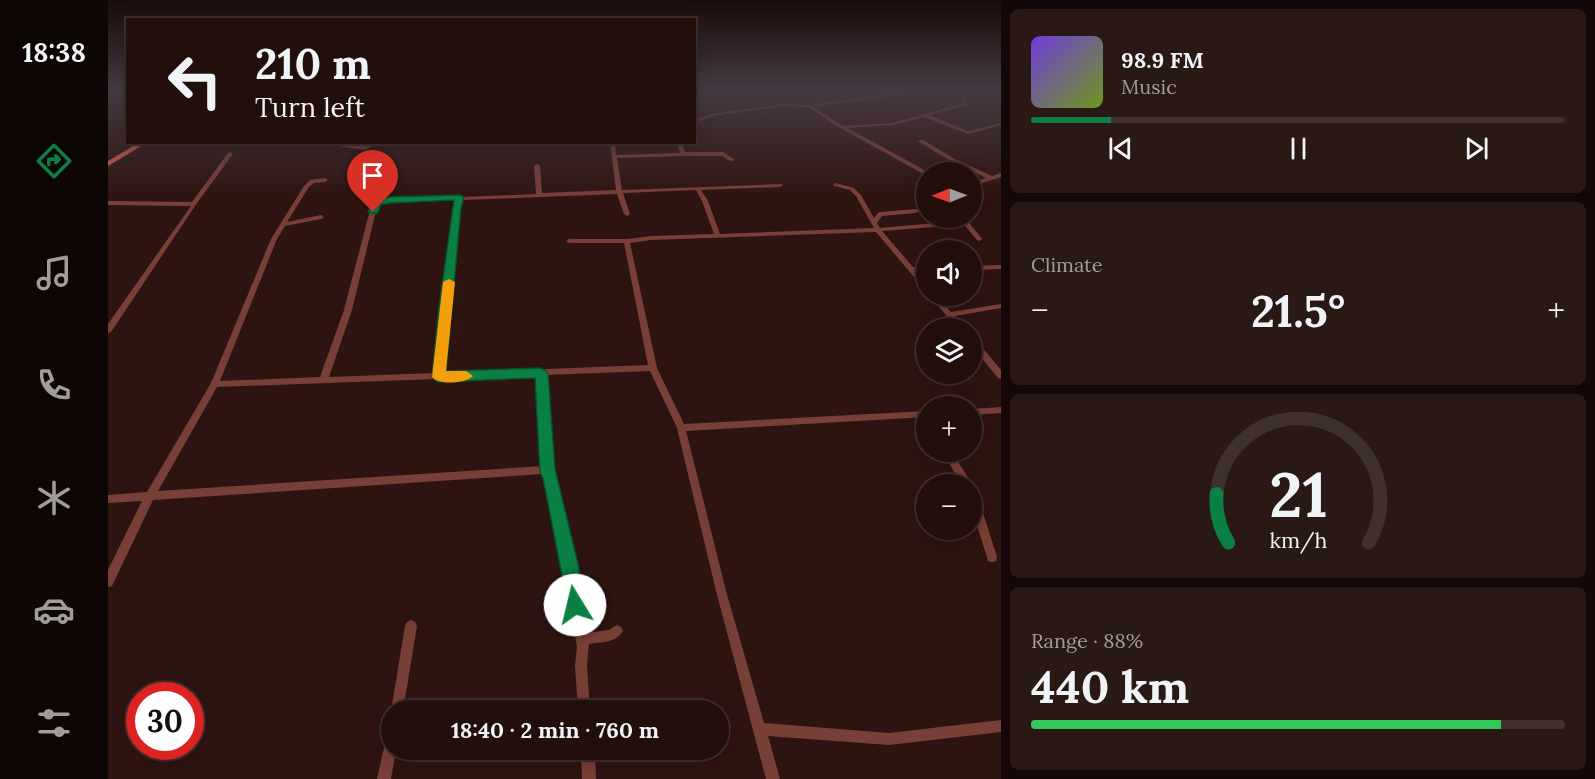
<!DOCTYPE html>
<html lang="en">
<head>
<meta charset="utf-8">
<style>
  :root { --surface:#220f0c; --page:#2a1815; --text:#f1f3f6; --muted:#a29c9d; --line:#3f2f2d; --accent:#0b8043 }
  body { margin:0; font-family:Lora,serif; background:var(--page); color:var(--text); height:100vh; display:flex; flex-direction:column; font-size:22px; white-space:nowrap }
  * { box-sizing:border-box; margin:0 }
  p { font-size:20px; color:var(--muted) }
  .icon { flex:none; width:33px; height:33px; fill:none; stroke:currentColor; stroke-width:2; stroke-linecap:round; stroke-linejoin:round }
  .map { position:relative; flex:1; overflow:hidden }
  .sheet { display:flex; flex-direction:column; gap:9px; padding:9px; background:#130807; width:594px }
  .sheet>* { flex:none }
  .banner { position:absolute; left:18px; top:18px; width:570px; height:126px; border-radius:0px; box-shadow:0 3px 15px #0003,0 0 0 2px var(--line); background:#220f0c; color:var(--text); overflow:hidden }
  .needle { width:39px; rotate:269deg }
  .buttons { position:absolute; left:808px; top:162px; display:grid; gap:12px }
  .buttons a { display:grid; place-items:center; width:66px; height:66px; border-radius:50%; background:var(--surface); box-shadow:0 3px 15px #0003,0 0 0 2px var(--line); font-size:30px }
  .speed { position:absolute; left:18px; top:682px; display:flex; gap:12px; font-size:30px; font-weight:700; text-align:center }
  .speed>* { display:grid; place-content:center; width:78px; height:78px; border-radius:50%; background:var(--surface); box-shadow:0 3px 15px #0003,0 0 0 2px var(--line); line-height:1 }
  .speed .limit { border:9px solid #d22; background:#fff; color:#111 }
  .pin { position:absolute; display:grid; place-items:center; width:51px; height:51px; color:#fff; margin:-62px -26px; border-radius:50% 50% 50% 0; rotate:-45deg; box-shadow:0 0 6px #0007 }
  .pin .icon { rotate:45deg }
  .me { position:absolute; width:66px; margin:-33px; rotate:351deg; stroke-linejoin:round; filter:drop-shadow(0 0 4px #0008) }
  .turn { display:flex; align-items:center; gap:21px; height:126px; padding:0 30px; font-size:27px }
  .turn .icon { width:78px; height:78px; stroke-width:2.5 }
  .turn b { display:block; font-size:42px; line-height:51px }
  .big { font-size:45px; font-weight:700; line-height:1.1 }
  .sheet .card { flex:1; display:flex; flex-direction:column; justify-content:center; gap:9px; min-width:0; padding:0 21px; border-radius:9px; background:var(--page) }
  .sheet .dial { align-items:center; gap:0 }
  .dial svg { height:156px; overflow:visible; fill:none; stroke:var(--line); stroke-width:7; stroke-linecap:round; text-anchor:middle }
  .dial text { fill:var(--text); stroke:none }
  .song { display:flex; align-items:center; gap:18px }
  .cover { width:72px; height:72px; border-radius:9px; background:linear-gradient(135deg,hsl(260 70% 55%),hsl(80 70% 35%)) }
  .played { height:6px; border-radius:3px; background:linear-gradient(90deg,var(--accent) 15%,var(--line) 15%) }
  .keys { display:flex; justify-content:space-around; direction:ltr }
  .heat { display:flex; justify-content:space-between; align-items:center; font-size:33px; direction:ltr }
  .charge { height:9px; border-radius:4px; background:linear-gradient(90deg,#34c759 88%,var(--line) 0) }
  .trip { position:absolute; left:273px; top:700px; width:348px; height:60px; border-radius:30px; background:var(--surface); box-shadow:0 3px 15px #0003,0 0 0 2px var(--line); font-weight:700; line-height:60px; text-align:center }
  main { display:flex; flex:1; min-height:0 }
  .menu { display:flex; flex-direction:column; width:108px; justify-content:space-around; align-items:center; background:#0e0605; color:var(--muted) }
  .menu .icon { width:42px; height:42px }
  .menu .on { color:var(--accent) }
  .menu b { font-size:27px; color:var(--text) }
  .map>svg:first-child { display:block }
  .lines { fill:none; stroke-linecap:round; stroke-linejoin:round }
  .minor { fill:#783f36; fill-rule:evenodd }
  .major { fill:#d25c4c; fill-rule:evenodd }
  .route { fill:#0b8043; stroke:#07532c; stroke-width:1.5 }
  .slow { fill:#f59e0b }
</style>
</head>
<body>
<main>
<nav class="menu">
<b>18:38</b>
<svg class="icon on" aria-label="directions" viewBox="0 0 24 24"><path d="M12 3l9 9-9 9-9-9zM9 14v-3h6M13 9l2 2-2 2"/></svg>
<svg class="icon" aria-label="music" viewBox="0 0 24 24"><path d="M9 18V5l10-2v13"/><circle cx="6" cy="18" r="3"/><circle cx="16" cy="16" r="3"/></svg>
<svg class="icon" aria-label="phone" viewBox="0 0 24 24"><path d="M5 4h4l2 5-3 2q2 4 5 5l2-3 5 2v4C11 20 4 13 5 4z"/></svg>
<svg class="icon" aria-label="climate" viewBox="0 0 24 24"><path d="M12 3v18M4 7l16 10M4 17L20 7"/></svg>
<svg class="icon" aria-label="car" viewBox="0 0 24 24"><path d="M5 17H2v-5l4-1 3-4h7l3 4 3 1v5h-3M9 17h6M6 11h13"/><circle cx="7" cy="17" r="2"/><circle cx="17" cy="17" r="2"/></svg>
<svg class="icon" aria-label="filters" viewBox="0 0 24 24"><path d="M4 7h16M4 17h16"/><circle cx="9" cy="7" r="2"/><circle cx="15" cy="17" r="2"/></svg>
</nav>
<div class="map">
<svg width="893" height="779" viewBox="0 0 893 779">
  <rect width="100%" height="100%" fill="#2e1410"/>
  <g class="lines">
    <g class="minor">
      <polygon points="793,92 795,94 706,107 735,126 785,123 855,103 853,96 863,92 865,94 857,98 859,105 821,115 860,131 893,123 893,125 860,134 816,117 785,125 740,128 820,172 819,172 819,176 725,124 701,107 674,106 605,116 586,123 586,120 604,114 674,104 702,105"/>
      <polygon points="811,140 815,140 847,159 884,176 893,173 893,177 864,186 864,182 878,178 843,161 811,142"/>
      <polygon points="203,142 222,142 256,146 266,143 268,144 257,150"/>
      <path d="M502,142H507L508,155L572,153L568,142H573L577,152H615L627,160L622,161L614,156H575L509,158L514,190L674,184L675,185L672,187L593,190L600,201L612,234L766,228L748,196L742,190L726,186L725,185L728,183L746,188L753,195L766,218L770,213L772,212L808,209L811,211L808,213L774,216L769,223L772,228L838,222L864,218V209L866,210L870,215L866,219L860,221L874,239L871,241L869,240L854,222L838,226L774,231L805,267H819V271H808L819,284V290H817L768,232L543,240L522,243L549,368L576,424L819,411V417L578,431L618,591L656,723L781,733L893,720V732L781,745L660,736L672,779H658L608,591L569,428L542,371L437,375L445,471L447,475L466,564L478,633L501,630L509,625L513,627L515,631C508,643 493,642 481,644L479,665L482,711H470L467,665L469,647L456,564L438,477L435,474L45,500L4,586L0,587V570L34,501L0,503V495L39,492L103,383L163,239L196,186L202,180L217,178L220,180L217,182L206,183L201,187L179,222L213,215L216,217L213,219L177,226L169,239L112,381L212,377L236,310L263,206L270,201L349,197L352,195L355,197L428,194L426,166L429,164L432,166L434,193L508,190ZM588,190L594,201L606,234L543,236L520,239H461L458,241L461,243H516L540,365L335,373L341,307L354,200L509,194L516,214L519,216L522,214L515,193ZM349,200L333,307L327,373L221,377L244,310L269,207L273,204ZM429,375L435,466L50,491L109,387L328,379L331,380L334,379Z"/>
      <polygon points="122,152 125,154 89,203 3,332 0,333 0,324 83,206 0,205 0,201 84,202 120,153"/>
      <polygon points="893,265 893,269 864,270 864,266"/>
      <polygon points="822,296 828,296 843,312 893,304 893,308 847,316 857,328 849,328"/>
      <polygon points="864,338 867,339 893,370 893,379 890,378 864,346"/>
      <polygon points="893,407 893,413 864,415 864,409"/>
      <polygon points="834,452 844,452 864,484 854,484"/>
      <polygon points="864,490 867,491 869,494 889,557 888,561 884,562 880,561 879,557 864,510"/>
      <polygon points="303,620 307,622 309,626 295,711 284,711 284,713 283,711 297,626 299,622"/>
      <polygon points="284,733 284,750 288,750 283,779 269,779 278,739 279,734"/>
      <polygon points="473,750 487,750 488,779 474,779"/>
    </g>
    <polygon class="major" points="32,142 40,142 0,166 0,161"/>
  </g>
  <linearGradient id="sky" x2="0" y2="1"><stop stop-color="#190b09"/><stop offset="0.45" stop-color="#463a42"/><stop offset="1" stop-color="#463a42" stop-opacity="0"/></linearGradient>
  <rect width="893" height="198" fill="url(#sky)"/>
  <polygon class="route" points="352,195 356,197 353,208 338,371 433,368 440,373 447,469 470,564 477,605 474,611 467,614 461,611 435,478 432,472 427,378 330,382 324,377 331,307 346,200 281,203 273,205 269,214 260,212 265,201 280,197"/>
  <path class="slow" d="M341,279L347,282L338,371H358L365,376C358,384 330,385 324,377L335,282Z"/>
</svg>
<div class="buttons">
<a><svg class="needle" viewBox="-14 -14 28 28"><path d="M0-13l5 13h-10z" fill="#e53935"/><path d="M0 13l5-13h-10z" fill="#a29c9d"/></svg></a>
<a><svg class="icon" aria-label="sound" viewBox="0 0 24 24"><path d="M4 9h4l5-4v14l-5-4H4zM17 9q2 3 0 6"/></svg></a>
<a><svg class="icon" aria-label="layers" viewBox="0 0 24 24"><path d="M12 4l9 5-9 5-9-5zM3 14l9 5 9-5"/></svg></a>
<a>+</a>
<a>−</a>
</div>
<div class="speed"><div class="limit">30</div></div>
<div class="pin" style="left:265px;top:212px;background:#d93025"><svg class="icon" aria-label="arrive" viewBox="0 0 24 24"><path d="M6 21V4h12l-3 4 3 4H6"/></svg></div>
<svg class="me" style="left:467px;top:605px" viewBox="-20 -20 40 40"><circle r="19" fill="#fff"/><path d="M0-13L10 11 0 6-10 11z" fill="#0b8043"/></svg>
<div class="trip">18:40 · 2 min · 760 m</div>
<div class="banner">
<div class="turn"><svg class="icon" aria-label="left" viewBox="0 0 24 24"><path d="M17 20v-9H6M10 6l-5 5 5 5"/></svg><div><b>210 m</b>Turn left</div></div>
</div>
</div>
<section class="sheet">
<div class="card">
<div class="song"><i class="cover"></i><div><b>98.9 FM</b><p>Music</p></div></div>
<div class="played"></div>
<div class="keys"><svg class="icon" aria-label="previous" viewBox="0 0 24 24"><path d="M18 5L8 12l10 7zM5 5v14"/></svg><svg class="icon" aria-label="pause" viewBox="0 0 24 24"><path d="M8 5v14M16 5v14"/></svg><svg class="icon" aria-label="next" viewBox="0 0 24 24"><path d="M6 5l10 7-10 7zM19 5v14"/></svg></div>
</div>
<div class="card"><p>Climate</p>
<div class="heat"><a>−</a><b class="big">21.5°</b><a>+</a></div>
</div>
<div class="card dial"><svg viewBox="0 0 100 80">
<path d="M14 69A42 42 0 1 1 86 69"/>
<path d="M14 69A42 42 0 0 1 8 44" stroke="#0b8043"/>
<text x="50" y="56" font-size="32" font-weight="700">21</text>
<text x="50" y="72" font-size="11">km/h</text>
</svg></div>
<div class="card"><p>Range · 88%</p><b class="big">440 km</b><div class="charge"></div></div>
</section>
</main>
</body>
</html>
